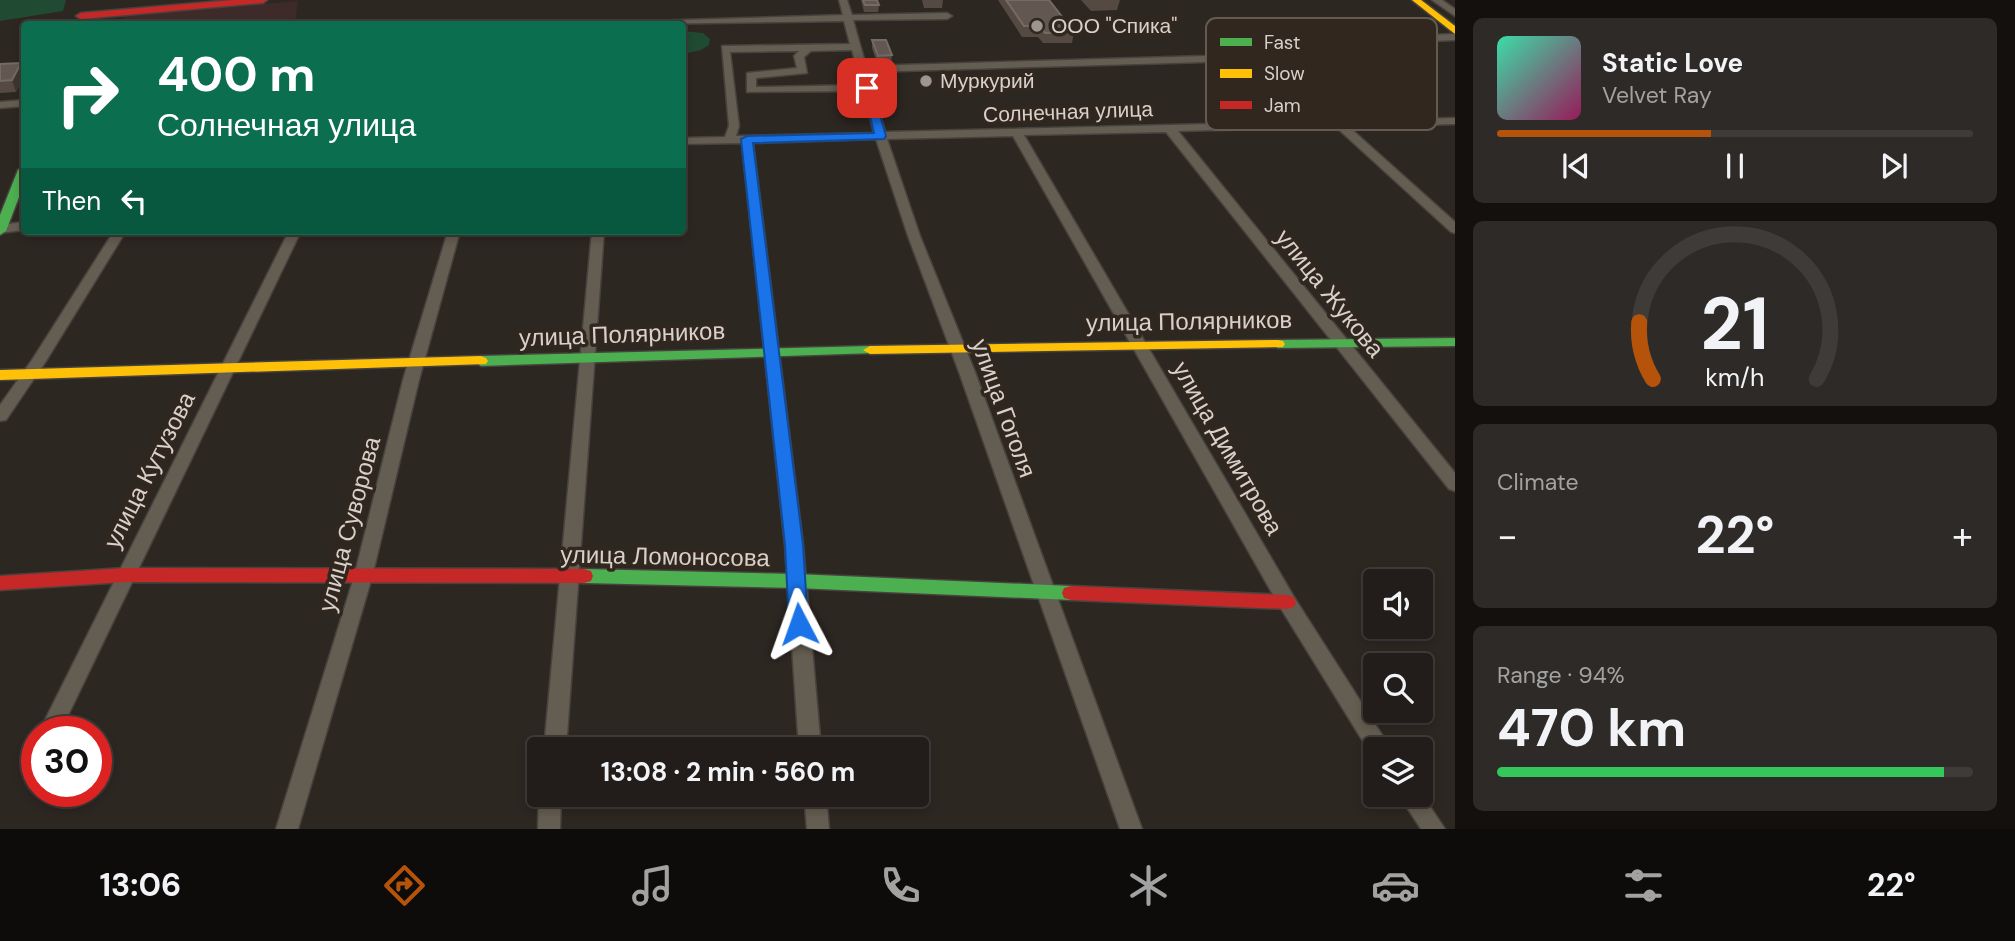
<!DOCTYPE html>
<html lang="en">
<head>
<meta charset="utf-8">
<style>
  :root { --surface:#221d1a; --page:#2e2a27; --text:#f1f3f6; --muted:#a2a2a2; --line:#3f3b39; --accent:#b45309 }
  body { margin:0; font-family:"DM Sans",sans-serif; background:var(--page); color:var(--text); height:100vh; display:flex; flex-direction:column; font-size:26px; white-space:nowrap }
  * { box-sizing:border-box; margin:0 }
  p { font-size:23px; color:var(--muted) }
  .icon { flex:none; width:38px; height:38px; fill:none; stroke:currentColor; stroke-width:2; stroke-linecap:round; stroke-linejoin:round }
  .map { position:relative; flex:1; overflow:hidden }
  .sheet { display:flex; flex-direction:column; gap:18px; padding:18px; background:#13100e; width:560px }
  .sheet>* { flex:none }
  .banner { position:absolute; left:21px; top:21px; width:665px; height:214px; border-radius:7px; box-shadow:0 4px 10px #0003,0 0 0 2px var(--line); background:#0b6e4f; color:#fff; overflow:hidden }
  .controls { position:absolute; left:1363px; top:569px; display:grid; gap:14px }
  .controls a { display:grid; place-items:center; width:70px; height:70px; border-radius:7px; background:var(--surface); box-shadow:0 4px 10px #0003,0 0 0 2px var(--line); font-size:35px }
  .speed { position:absolute; left:21px; top:716px; display:flex; gap:14px; font-size:35px; font-weight:700; text-align:center }
  .speed>* { display:grid; place-content:center; width:91px; height:91px; border-radius:50%; background:var(--surface); box-shadow:0 4px 10px #0003,0 0 0 2px var(--line); line-height:1 }
  .speed .limit { border:10px solid #d22; background:#fff; color:#111 }
  .pin { position:absolute; display:grid; place-items:center; width:60px; height:60px; color:#fff; margin:-30px; border-radius:14px; box-shadow:0 4px 10px #0006 }
  .me { position:absolute; width:77px; margin:-38px; rotate:356deg; stroke-linejoin:round; filter:drop-shadow(0 0 5px #0008) }
  .turn { display:flex; align-items:center; gap:24px; height:147px; padding:0 21px; font-size:32px }
  .turn .icon { width:91px; height:91px; stroke-width:2.5 }
  .turn b { display:block; font-size:49px; line-height:60px }
  .then { display:flex; align-items:center; height:66px; padding:0 21px; background:#0003; gap:14px; font-size:26px }
  .big { font-size:52px; font-weight:700; line-height:1.1 }
  .sheet .widget { flex:1; display:flex; flex-direction:column; justify-content:center; gap:10px; min-width:0; padding:0 24px; border-radius:10px; background:var(--page) }
  .sheet .dial { align-items:center; gap:0 }
  .dial svg { height:182px; overflow:visible; fill:none; stroke:var(--line); stroke-width:7; stroke-linecap:round; text-anchor:middle }
  .dial text { fill:var(--text); stroke:none }
  .song { display:flex; align-items:center; gap:21px }
  .cover { width:84px; height:84px; border-radius:10px; background:linear-gradient(135deg,hsl(160 70% 55%),hsl(330 70% 35%)) }
  .played { height:7px; border-radius:4px; background:linear-gradient(90deg,var(--accent) 45%,var(--line) 45%) }
  .keys { display:flex; justify-content:space-around; direction:ltr }
  .heat { display:flex; justify-content:space-between; align-items:center; font-size:38px; direction:ltr }
  .charge { height:10px; border-radius:5px; background:linear-gradient(90deg,#34c759 94%,var(--line) 0) }
  .trip { position:absolute; left:527px; top:737px; width:402px; height:70px; border-radius:7px; background:var(--surface); box-shadow:0 4px 10px #0003,0 0 0 2px var(--line); font-weight:700; line-height:70px; text-align:center }
  .tab-bar { display:flex; height:112px; justify-content:space-around; align-items:center; background:#0e0c0a; color:var(--muted) }
  .tab-bar .icon { width:49px; height:49px }
  .tab-bar .selected { color:var(--accent) }
  .tab-bar b { font-size:32px; color:var(--text) }
  main { display:flex; flex:1; min-height:0 }
  .map>svg:first-child { display:block }
  .education { fill:#3d2a29 }
  .green { fill:#214a32 }
  .lines { fill:none; stroke-linecap:round; stroke-linejoin:round }
  .street-casing { stroke:#47423e; stroke-width:3 }
  .fast-casing { stroke:#47423e; stroke-width:3 }
  .slow-casing { stroke:#47423e; stroke-width:3 }
  .jam-casing { stroke:#47423e; stroke-width:3 }
  .street { fill:#645d51; fill-rule:evenodd }
  .fast { fill:#4caf50; fill-rule:evenodd }
  .slow { fill:#ffc107; fill-rule:evenodd }
  .jam { fill:#c62828; fill-rule:evenodd }
  .wall { fill:#554a42 }
  .shaded-wall { fill:#3f362f }
  .building { fill:#635851; stroke:#756b64; stroke-width:2 }
  .route { fill:#1a73e8; stroke:#114b97; stroke-width:2 }
  .poi-dot { fill:#9c9590; stroke:#31271e; stroke-width:2.5 }
  .labels { text-anchor:middle; dominant-baseline:central; stroke-width:7; stroke-linejoin:round; paint-order:stroke }
  .far-poi-label { font-size:21px; fill:#d7d0cb; stroke:#31271e; text-anchor:start }
  .far-street-label { font-size:21px; fill:#d7d0cb; stroke:#31271e }
  .street-label { font-size:24px; fill:#d7d0cb; stroke:#31271e }
  .key { fill:#31271e; stroke:#635a52; stroke-width:2 }
  .key-label { font-size:19px; fill:#d7d0cb }
</style>
</head>
<body>
<main>
<div class="map">
<svg width="1455" height="829" viewBox="0 0 1455 829">
  <rect width="100%" height="100%" fill="#2d2722"/>
  <polygon class="education" points="298,1 295,24 121,24 124,16"/>
  <g class="green">
    <polygon points="0,0 66,0 63,11 0,21"/>
    <polygon points="683,31 703,33 710,39 709,45 701,50 683,54"/>
  </g>
  <g class="lines">
    <g class="street-casing">
      <g id="street">
        <path d="M839,0H847L852,15L947,13L952,16L947,19L853,20L866,66L1205,56L1252,42L1455,34V40L1260,48L1342,121L1455,118V124L1349,127L1455,222V233L1451,232L1336,127L1178,131L1455,473V491L1449,489L1166,132L1024,135L1294,597L1391,749H1376V757L1372,756L1280,607L1013,136L887,139L920,236L975,372L1142,829H1120L959,372L908,236L876,139L753,143L803,545L821,749H799L785,545L742,143L682,144V138L725,137L729,126L722,46L850,44L844,21L643,24L648,21L843,15ZM1250,49L1329,121L885,132L868,72L1206,62ZM852,50L861,85L756,87V78L807,73L804,57L811,51ZM799,51L794,56L797,68L747,73V92L863,91L874,133L736,136L739,126L730,52Z"/>
        <polygon points="1432,0 1442,0 1455,9 1455,16"/>
        <polygon points="24,100 24,106 0,108 0,102"/>
        <polygon points="24,222 24,230 0,233 0,225"/>
        <polygon points="114,231 126,231 46,361 6,420 0,421 0,405 32,360"/>
        <polygon points="289,231 301,231 60,732 39,732"/>
        <polygon points="448,231 460,231 419,380 372,577 298,829 276,829 354,577 403,380"/>
        <polygon points="592,231 604,231 566,749 544,749"/>
        <polygon points="37,748 37,769 34,770 26,768 23,761 29,750"/>
        <polygon points="1421,793 1445,829 1421,829 1398,794"/>
        <polygon points="539,794 561,794 560,829 538,829"/>
        <polygon points="804,794 826,794 829,829 807,829"/>
      </g>
    </g>
    <g class="fast-casing">
      <g id="fast">
        <polygon points="24,166 24,184 6,231 0,235 0,215 18,170"/>
        <polygon points="1455,338 1455,346 1278,348 1271,344 1278,340"/>
        <polygon points="870,346 875,347 877,350 875,353 481,366 474,361 481,356"/>
        <polygon points="584,569 796,574 1071,586 1078,588 1080,593 1078,598 1071,600 796,588 584,583 577,581 575,576 577,571"/>
      </g>
    </g>
    <g class="slow-casing">
      <g id="slow">
        <polygon points="1412,0 1421,0 1455,26 1455,34"/>
        <polygon points="1278,340 1283,341 1285,344 1283,347 870,354 863,350 870,346"/>
        <polygon points="481,356 486,358 488,361 486,364 0,380 0,370"/>
      </g>
    </g>
    <g class="jam-casing">
      <g id="jam">
        <polygon points="233,0 267,0 263,3 81,19 76,16 81,13"/>
        <polygon points="125,568 584,569 591,571 593,576 591,581 584,583 125,582 0,590 0,576"/>
        <polygon points="1071,586 1287,595 1294,597 1296,602 1294,607 1287,609 1071,600 1064,598 1062,593 1064,588"/>
      </g>
    </g>
    <use href="#street" class="street"/>
    <use href="#fast" class="fast"/>
    <use href="#slow" class="slow"/>
    <use href="#jam" class="jam"/>
  </g>
  <g class="wall">
    <polygon points="861,0 877,0 879,5 878,12 864,12"/>
    <polygon points="922,0 943,0 942,8 924,8"/>
    <polygon points="998,0 1049,0 1074,32 1072,43 1043,43 1038,37 1022,37"/>
    <polygon points="1081,0 1120,0 1117,10 1091,11"/>
    <polygon points="872,40 892,55 891,63 877,63 872,48"/>
    <polygon points="21,63 24,71 24,76 16,92 0,93 0,64"/>
  </g>
  <polygon class="shaded-wall" points="21,63 24,71 24,76 16,92 12,80"/>
  <g class="building">
    <polygon points="863,0 877,0 879,5 865,5"/>
    <polygon points="1006,0 1049,0 1074,32 1045,33 1040,26 1024,26"/>
    <polygon points="872,40 886,40 892,55 878,56"/>
    <polygon points="21,63 12,80 0,81 0,64"/>
  </g>
  <polygon class="route" points="863,85 872,88 886,136 884,139 753,143 803,545 808,624 806,630 799,632 792,630 789,624 785,545 741,139 747,136 874,133"/>
  <g class="poi-dot">
    <circle cx="1037" cy="26" r="7"/>
    <circle cx="926" cy="81" r="7"/>
  </g>
  <g class="labels">
    <g class="far-poi-label">
      <text x="1051" y="26">ООО "Спика"</text>
      <text x="940" y="81">Муркурий</text>
    </g>
    <g class="far-street-label">
      <text transform="translate(1068 112) rotate(-2)">Солнечная улица</text>
    </g>
    <g class="street-label">
      <text transform="translate(1330 293) rotate(51)">улица Жукова</text>
      <text transform="translate(1189 321) rotate(-1)">улица Полярников</text>
      <text transform="translate(622 334) rotate(-2)">улица Полярников</text>
      <text transform="translate(1004 408) rotate(70)">улица Гоголя</text>
      <text transform="translate(1228 448) rotate(60)">улица Димитрова</text>
      <text transform="translate(149 470) rotate(-63)">улица Кутузова</text>
      <text transform="translate(349 524) rotate(-75)">улица Суворова</text>
      <text transform="translate(665 556) rotate(1)">улица Ломоносова</text>
    </g>
  </g>
  <rect x="1206" y="18" width="231" height="112" rx="10" class="key"/>
  <rect x="1220" y="38" width="32" height="8" fill="#4caf50"/>
  <rect x="1220" y="69" width="32" height="9" fill="#ffc107"/>
  <rect x="1220" y="101" width="32" height="8" fill="#c62828"/>
  <g class="key-label">
    <text x="1264" y="49">Fast</text>
    <text x="1264" y="80">Slow</text>
    <text x="1264" y="112">Jam</text>
  </g>
</svg>
<div class="controls">
<a><svg class="icon" aria-label="sound" viewBox="0 0 24 24"><path d="M4 9h4l5-4v14l-5-4H4zM17 9q2 3 0 6"/></svg></a>
<a><svg class="icon" aria-label="search" viewBox="0 0 24 24"><circle cx="10" cy="10" r="6"/><path d="M15 15l6 6"/></svg></a>
<a><svg class="icon" aria-label="layers" viewBox="0 0 24 24"><path d="M12 4l9 5-9 5-9-5zM3 14l9 5 9-5"/></svg></a>
</div>
<div class="speed"><div class="limit">30</div></div>
<div class="pin" style="left:867px;top:88px;background:#d93025"><svg class="icon" aria-label="arrive" viewBox="0 0 24 24"><path d="M6 21V4h12l-3 4 3 4H6"/></svg></div>
<svg class="me" style="left:799px;top:624px" viewBox="-20 -20 40 40"><path d="M0-17L14 15 0 8-14 15z" fill="#1a73e8" stroke="#fff" stroke-width="4"/></svg>
<div class="trip">13:08 · 2 min · 560 m</div>
<div class="banner">
<div class="turn"><svg class="icon" aria-label="right" viewBox="0 0 24 24"><path d="M7 20v-9h11M14 6l5 5-5 5"/></svg><div><b>400 m</b>Солнечная улица</div></div>
<div class="then">Then<svg class="icon" aria-label="left" viewBox="0 0 24 24"><path d="M17 20v-9H6M10 6l-5 5 5 5"/></svg></div>
</div>
</div>
<section class="sheet">
<div class="widget">
<div class="song"><i class="cover"></i><div><b>Static Love</b><p>Velvet Ray</p></div></div>
<div class="played"></div>
<div class="keys"><svg class="icon" aria-label="previous" viewBox="0 0 24 24"><path d="M18 5L8 12l10 7zM5 5v14"/></svg><svg class="icon" aria-label="pause" viewBox="0 0 24 24"><path d="M8 5v14M16 5v14"/></svg><svg class="icon" aria-label="next" viewBox="0 0 24 24"><path d="M6 5l10 7-10 7zM19 5v14"/></svg></div>
</div>
<div class="widget dial"><svg viewBox="0 0 100 80">
<path d="M14 69A42 42 0 1 1 86 69"/>
<path d="M14 69A42 42 0 0 1 8 44" stroke="#b45309"/>
<text x="50" y="56" font-size="32" font-weight="700">21</text>
<text x="50" y="72" font-size="11">km/h</text>
</svg></div>
<div class="widget"><p>Climate</p>
<div class="heat"><a>−</a><b class="big">22°</b><a>+</a></div>
</div>
<div class="widget"><p>Range · 94%</p><b class="big">470 km</b><div class="charge"></div></div>
</section>
</main>
<nav class="tab-bar">
<b>13:06</b>
<svg class="icon selected" aria-label="directions" viewBox="0 0 24 24"><path d="M12 3l9 9-9 9-9-9zM9 14v-3h6M13 9l2 2-2 2"/></svg>
<svg class="icon" aria-label="music" viewBox="0 0 24 24"><path d="M9 18V5l10-2v13"/><circle cx="6" cy="18" r="3"/><circle cx="16" cy="16" r="3"/></svg>
<svg class="icon" aria-label="phone" viewBox="0 0 24 24"><path d="M5 4h4l2 5-3 2q2 4 5 5l2-3 5 2v4C11 20 4 13 5 4z"/></svg>
<svg class="icon" aria-label="climate" viewBox="0 0 24 24"><path d="M12 3v18M4 7l16 10M4 17L20 7"/></svg>
<svg class="icon" aria-label="car" viewBox="0 0 24 24"><path d="M5 17H2v-5l4-1 3-4h7l3 4 3 1v5h-3M9 17h6M6 11h13"/><circle cx="7" cy="17" r="2"/><circle cx="17" cy="17" r="2"/></svg>
<svg class="icon" aria-label="filters" viewBox="0 0 24 24"><path d="M4 7h16M4 17h16"/><circle cx="9" cy="7" r="2"/><circle cx="15" cy="17" r="2"/></svg>
<b>22°</b>
</nav>
</body>
</html>
